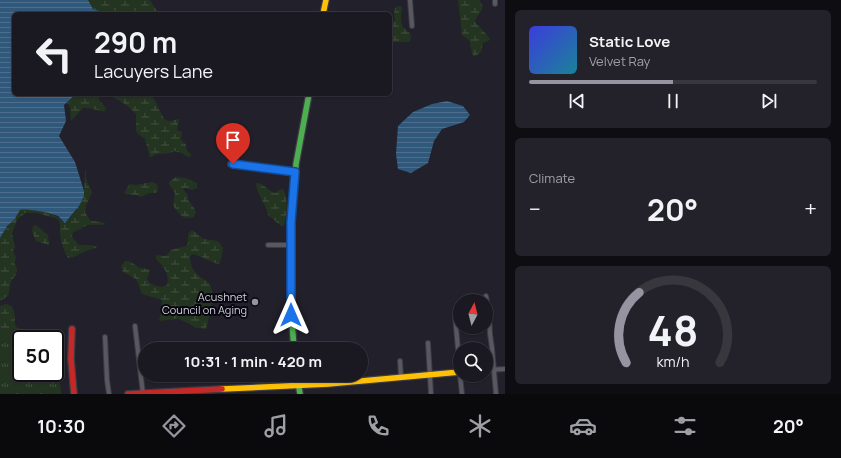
<!DOCTYPE html>
<html lang="en">
<head>
<meta charset="utf-8">
<style>
  :root { --surface:#1a1820; --page:#232129; --text:#f1f3f6; --muted:#9fa0a5; --line:#38373e; --accent:#9694a0 }
  body { margin:0; font-family:Manrope,sans-serif; background:var(--page); color:var(--text); height:100vh; display:flex; flex-direction:column; font-size:15px; white-space:nowrap }
  * { box-sizing:border-box; margin:0 }
  p { font-size:13px; color:var(--muted) }
  .icon { flex:none; width:22px; height:22px; fill:none; stroke:currentColor; stroke-width:2; stroke-linecap:round; stroke-linejoin:round }
  .map { position:relative; flex:1; overflow:hidden }
  .details { display:flex; flex-direction:column; gap:10px; padding:10px; background:#0e0d12; width:336px }
  .details>* { flex:none }
  .banner { position:absolute; left:12px; top:12px; width:380px; height:84px; border-radius:6px; box-shadow:0 1px 3px #0004,0 0 0 1px var(--line); background:#1a1820; color:var(--text); overflow:hidden }
  .needle { width:26px; rotate:7deg }
  .fabs { position:absolute; left:453px; top:294px; display:grid; gap:8px }
  .fabs a { display:grid; place-items:center; width:40px; height:40px; border-radius:50%; background:var(--surface); box-shadow:0 1px 3px #0004,0 0 0 1px var(--line); font-size:20px }
  .speed { position:absolute; left:12px; top:330px; display:flex; gap:8px; font-size:20px; font-weight:700; text-align:center }
  .speed>* { display:grid; place-content:center; width:52px; height:52px; border-radius:50%; background:var(--surface); box-shadow:0 1px 3px #0004,0 0 0 1px var(--line); line-height:1 }
  .speed .limit { border:2px solid #111; border-radius:6px; background:#fff; color:#111 }
  .pin { position:absolute; display:grid; place-items:center; width:34px; height:34px; color:#fff; margin:-41px -17px; border-radius:50% 50% 50% 0; rotate:-45deg; box-shadow:0 0 4px #0007 }
  .pin .icon { rotate:45deg }
  .me { position:absolute; width:44px; margin:-22px; rotate:0deg; stroke-linejoin:round; filter:drop-shadow(0 0 3px #0008) }
  .turn { display:flex; align-items:center; gap:14px; height:84px; padding:0 16px; font-size:18px }
  .turn .icon { width:52px; height:52px; stroke-width:2.5 }
  .turn b { display:block; font-size:28px; line-height:34px }
  .big { font-size:30px; font-weight:700; line-height:1.1 }
  .details .tile { flex:1; display:flex; flex-direction:column; justify-content:center; gap:6px; min-width:0; padding:0 14px; border-radius:6px; background:var(--page) }
  .details .dial { align-items:center; gap:0 }
  .dial svg { height:104px; overflow:visible; fill:none; stroke:var(--line); stroke-width:7; stroke-linecap:round; text-anchor:middle }
  .dial text { fill:var(--text); stroke:none }
  .song { display:flex; align-items:center; gap:12px }
  .cover { width:48px; height:48px; border-radius:6px; background:linear-gradient(135deg,hsl(240 70% 55%),hsl(190 70% 35%)) }
  .played { height:4px; border-radius:2px; background:linear-gradient(90deg,var(--accent) 50%,var(--line) 50%) }
  .keys { display:flex; justify-content:space-around; direction:ltr }
  .heat { display:flex; justify-content:space-between; align-items:center; font-size:22px; direction:ltr }
  .trip { position:absolute; left:138px; top:342px; width:230px; height:40px; border-radius:20px; background:var(--surface); box-shadow:0 1px 3px #0004,0 0 0 1px var(--line); font-weight:700; line-height:40px; text-align:center }
  .tabs { display:flex; height:64px; justify-content:space-around; align-items:center; background:#0a0a0d; color:var(--muted) }
  .tabs .icon { width:28px; height:28px }
  .tabs .active { color:var(--accent) }
  .tabs b { font-size:18px; color:var(--text) }
  main { display:flex; flex:1; min-height:0 }
  .map>svg:first-child { display:block }
  .wetland { fill:url(#wetland-marsh) }
  .park { fill:url(#park-tufts); fill-rule:evenodd }
  .water { fill:url(#water-rules) }
  .lines { fill:none; stroke-linecap:round; stroke-linejoin:round }
  .street-casing { stroke:#3c3a43; stroke-width:6 }
  .fast-casing { stroke:#3c3a43; stroke-width:8 }
  .slow-casing { stroke:#3c3a43; stroke-width:8 }
  .jam-casing { stroke:#3c3a43; stroke-width:8 }
  .street { stroke:#595760; stroke-width:4 }
  .fast { stroke:#4caf50; stroke-width:5.5 }
  .slow { stroke:#ffc107; stroke-width:5.5 }
  .jam { stroke:#c62828; stroke-width:5.5 }
  .route-casing { stroke:#114b97; stroke-width:10 }
  .route { stroke:#1a73e8; stroke-width:7 }
  .poi-dot { fill:#9694a0; stroke:#09070f; stroke-width:1.5 }
  .labels { text-anchor:middle; dominant-baseline:central; stroke-width:4; stroke-linejoin:round; paint-order:stroke }
  .poi-label { font-size:11px; fill:#d5d3e0; stroke:#09070f; text-anchor:end }
</style>
</head>
<body>
<main>
<div class="map">
<svg width="505" height="394" viewBox="0 0 505 394">
  <defs>
    <pattern id="wetland-marsh" width="20" height="14" patternUnits="userSpaceOnUse"><rect width="20" height="14" fill="#233520"/><path d="M1 5h8M5 5V1M11 12h8M15 12V8" fill="none" stroke="#425140"/></pattern>
    <pattern id="park-tufts" width="24" height="20" patternUnits="userSpaceOnUse"><rect width="24" height="20" fill="#233520"/><path d="M3 7l-1-3M5 7V3M7 7l1-3M15 17l-1-3M17 17v-4M19 17l1-3" fill="none" stroke="#425140"/></pattern>
    <pattern id="water-rules" width="6" height="5" patternUnits="userSpaceOnUse"><rect width="6" height="5" fill="#30587b"/><path d="M0 2.5h6" fill="none" stroke="#4d6f8d"/></pattern>
  </defs>
  <rect width="100%" height="100%" fill="#22202a"/>
  <g class="wetland">
    <polygon points="88,0 150,0 159,14 109,14 93,9"/>
    <path d="M458,0H479C488,9 477,13 475,22L488,36L490,40L483,43L481,52L476,56H473L469,40L463,36L462,34Z"/>
    <path d="M398,6L402,7C401,19 398,25 410,33L411,39L409,42H390V22L395,21L394,14L395,8Z"/>
    <path d="M76,94H150C158,100 161,121 169,121C173,121 176,119 179,119L177,130L182,132L181,140L186,145L187,151L191,154V156L188,157L182,153L174,151C169,155 164,153 158,154C155,154 152,157 150,158L145,139L138,134L136,131V114C129,106 109,91 99,97V100L106,108L105,111C98,112 92,107 83,108L71,121L70,108L67,102Z"/>
    <path d="M85,170L87,181L92,192L86,206L85,213L91,221L102,222L106,224C100,226 94,224 88,225C82,227 79,231 73,232L72,237L79,245H91L98,247L83,252L74,257L68,258C64,252 60,239 60,232C60,227 61,224 58,219L37,213H25L17,220L12,234L15,246L13,251L16,257L14,263C20,271 16,274 12,280C9,284 10,292 8,296L0,301V238L7,226L14,220L19,211L23,209C33,210 58,212 63,222L70,218L75,212L84,196Z"/>
    <path d="M176,177L186,178L197,183V188L192,190L186,188L183,189L188,195V200L193,206L196,212L194,217C183,221 178,213 173,205L175,193L169,184V182Z"/>
    <path d="M152,182L157,184C158,187 159,191 156,193H149L141,197L136,195L124,194L129,184L136,185Z"/>
    <path d="M256,183C264,183 268,191 275,193L281,189L284,190C288,199 287,217 284,226H281L268,215C266,203 257,196 256,183Z"/>
    <polygon points="36,225 48,235 49,245 36,241 32,232 33,226"/>
    <path d="M192,230L204,239L218,241L223,248L220,263L218,264C209,262 201,255 192,254L190,257C190,264 193,271 199,276C202,279 207,280 209,283C216,291 209,320 206,329L196,328L188,323L179,319H175L160,321L159,320L161,314L162,300L142,294L136,279L123,272L121,266L125,261H129L140,268L149,269L150,271L147,279L150,283C155,286 161,288 167,285C170,274 163,266 156,259V255L166,256L171,250L186,246L188,243V234Z"/>
    <path d="M6,304C18,306 13,319 16,327C26,332 32,325 45,334L21,339V373L0,380V306Z"/>
  </g>
  <path class="park" d="M56,331L61,394H0V334ZM21,339H55V373H21Z"/>
  <g class="water">
    <path d="M0,0H88L93,9L109,14H14V94H76L64,105L66,121L59,136L75,162L84,191V196L79,206L65,223C62,221 61,218 58,216C51,213 27,208 20,210L14,220L7,226L0,238Z"/>
    <polygon points="447,101 463,106 470,115 464,122 442,129 434,141 428,163 411,173 398,169 396,154 398,126 413,112 432,104"/>
  </g>
  <g class="lines">
    <g class="street-casing">
      <g id="street">
        <polyline points="410,0 412,26"/>
        <polyline points="495,0 495,4"/>
        <polyline points="268,245 291,245"/>
        <polyline points="486,296 489,313 490,334 492,348 496,394"/>
        <polyline points="455,315 460,372"/>
        <polyline points="135,326 143,394"/>
        <polyline points="105,337 107,380 109,394"/>
        <polyline points="428,343 431,394"/>
        <polyline points="326,349 342,347"/>
        <polyline points="400,361 401,377"/>
        <polyline points="486,370 505,369"/>
        <polyline points="460,375 462,394"/>
      </g>
    </g>
    <g class="fast-casing">
      <g id="fast">
        <polyline points="294,349 291,308 292,208 296,164 309,94"/>
        <polyline points="297,375 300,394"/>
      </g>
    </g>
    <g class="slow-casing">
      <g id="slow">
        <polyline points="323,14 326,0"/>
        <polyline points="231,164 295,172"/>
        <polyline points="222,389 328,384 460,372"/>
      </g>
    </g>
    <g class="jam-casing">
      <g id="jam">
        <polyline points="72,329 71,359 74,394"/>
        <polyline points="128,394 222,389"/>
      </g>
    </g>
    <use href="#street" class="street"/>
    <use href="#fast" class="fast"/>
    <use href="#slow" class="slow"/>
    <use href="#jam" class="jam"/>
  </g>
  <g class="lines">
    <g class="route-casing">
      <polyline id="route" points="233,164 295,172 291,222 291,315"/>
    </g>
    <use href="#route" class="route"/>
  </g>
  <circle class="poi-dot" cx="255" cy="302" r="4"/>
  <g class="labels">
    <g class="poi-label">
      <text x="247" y="296">Acushnet<tspan x="247" dy="13">Council on Aging</tspan></text>
    </g>
  </g>
</svg>
<div class="fabs">
<a><svg class="needle" viewBox="-14 -14 28 28"><path d="M0-13l5 13h-10z" fill="#e53935"/><path d="M0 13l5-13h-10z" fill="#9fa0a5"/></svg></a>
<a><svg class="icon" aria-label="search" viewBox="0 0 24 24"><circle cx="10" cy="10" r="6"/><path d="M15 15l6 6"/></svg></a>
</div>
<div class="speed"><div class="limit">50</div></div>
<div class="pin" style="left:233px;top:164px;background:#d93025"><svg class="icon" aria-label="arrive" viewBox="0 0 24 24"><path d="M6 21V4h12l-3 4 3 4H6"/></svg></div>
<svg class="me" style="left:291px;top:315px" viewBox="-20 -20 40 40"><path d="M0-17L14 15 0 8-14 15z" fill="#1a73e8" stroke="#fff" stroke-width="4"/></svg>
<div class="trip">10:31 · 1 min · 420 m</div>
<div class="banner">
<div class="turn"><svg class="icon" aria-label="left" viewBox="0 0 24 24"><path d="M17 20v-9H6M10 6l-5 5 5 5"/></svg><div><b>290 m</b>Lacuyers Lane</div></div>
</div>
</div>
<section class="details">
<div class="tile">
<div class="song"><i class="cover"></i><div><b>Static Love</b><p>Velvet Ray</p></div></div>
<div class="played"></div>
<div class="keys"><svg class="icon" aria-label="previous" viewBox="0 0 24 24"><path d="M18 5L8 12l10 7zM5 5v14"/></svg><svg class="icon" aria-label="pause" viewBox="0 0 24 24"><path d="M8 5v14M16 5v14"/></svg><svg class="icon" aria-label="next" viewBox="0 0 24 24"><path d="M6 5l10 7-10 7zM19 5v14"/></svg></div>
</div>
<div class="tile"><p>Climate</p>
<div class="heat"><a>−</a><b class="big">20°</b><a>+</a></div>
</div>
<div class="tile dial"><svg viewBox="0 0 100 80">
<path d="M14 69A42 42 0 1 1 86 69"/>
<path d="M14 69A42 42 0 0 1 24 15" stroke="#9694a0"/>
<text x="50" y="56" font-size="32" font-weight="700">48</text>
<text x="50" y="72" font-size="11">km/h</text>
</svg></div>
</section>
</main>
<nav class="tabs">
<b>10:30</b>
<svg class="icon active" aria-label="directions" viewBox="0 0 24 24"><path d="M12 3l9 9-9 9-9-9zM9 14v-3h6M13 9l2 2-2 2"/></svg>
<svg class="icon" aria-label="music" viewBox="0 0 24 24"><path d="M9 18V5l10-2v13"/><circle cx="6" cy="18" r="3"/><circle cx="16" cy="16" r="3"/></svg>
<svg class="icon" aria-label="phone" viewBox="0 0 24 24"><path d="M5 4h4l2 5-3 2q2 4 5 5l2-3 5 2v4C11 20 4 13 5 4z"/></svg>
<svg class="icon" aria-label="climate" viewBox="0 0 24 24"><path d="M12 3v18M4 7l16 10M4 17L20 7"/></svg>
<svg class="icon" aria-label="car" viewBox="0 0 24 24"><path d="M5 17H2v-5l4-1 3-4h7l3 4 3 1v5h-3M9 17h6M6 11h13"/><circle cx="7" cy="17" r="2"/><circle cx="17" cy="17" r="2"/></svg>
<svg class="icon" aria-label="filters" viewBox="0 0 24 24"><path d="M4 7h16M4 17h16"/><circle cx="9" cy="7" r="2"/><circle cx="15" cy="17" r="2"/></svg>
<b>20°</b>
</nav>
</body>
</html>
